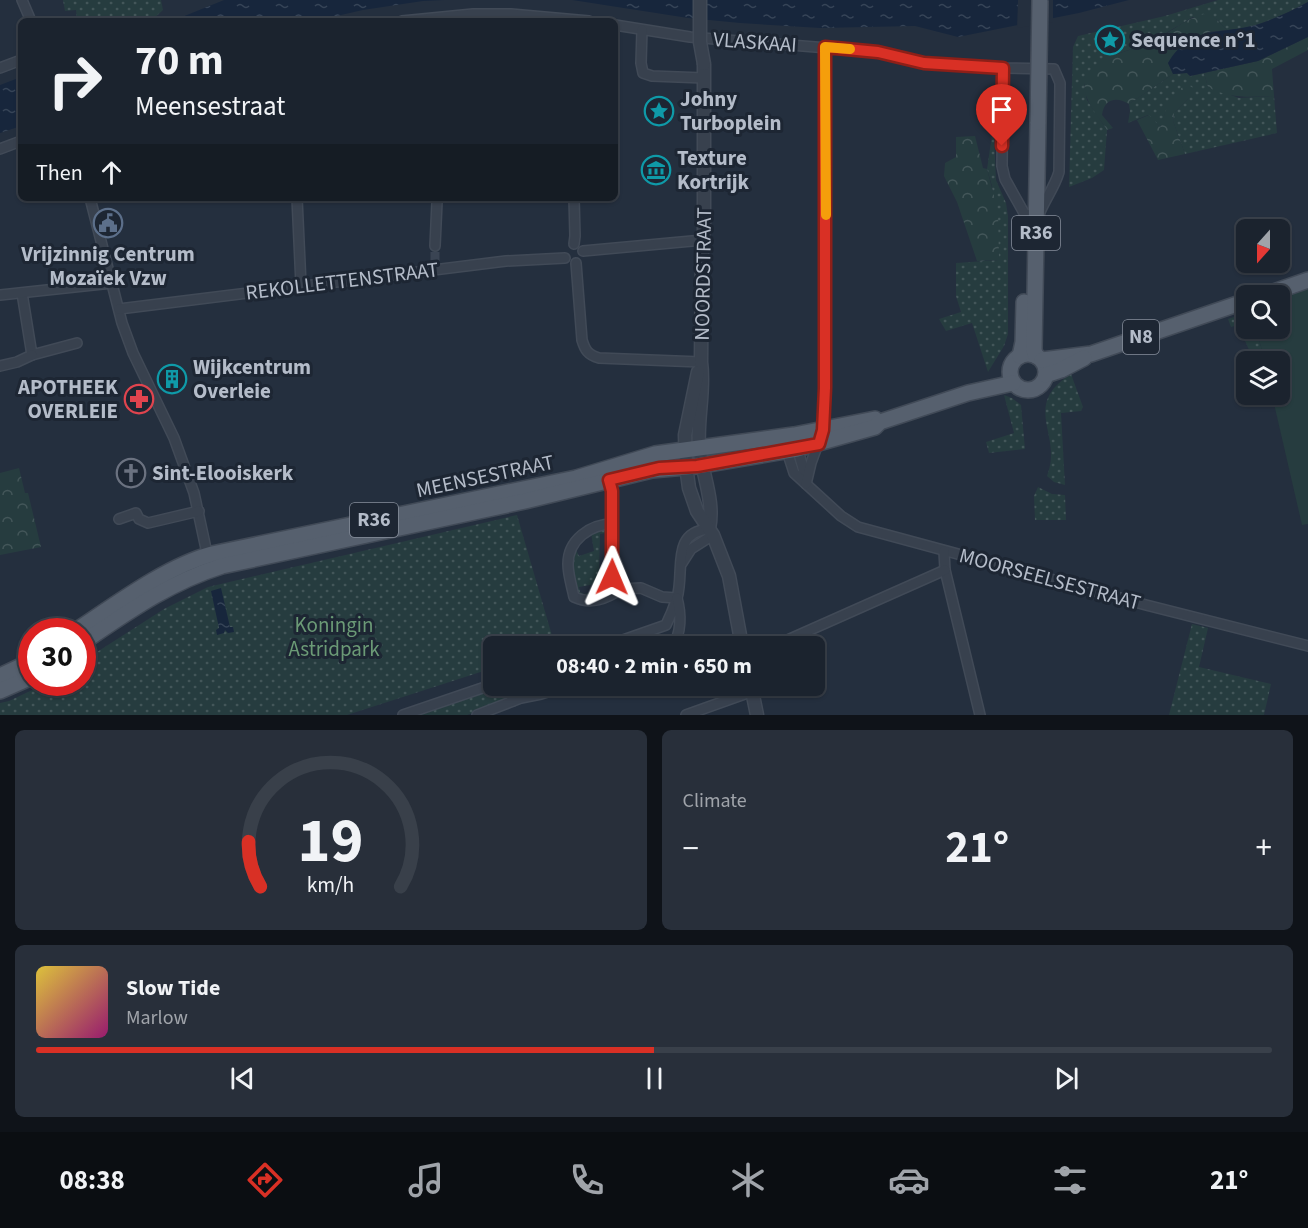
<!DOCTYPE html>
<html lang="en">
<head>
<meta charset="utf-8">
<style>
  :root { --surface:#1b232e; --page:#282f3a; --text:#f1f3f6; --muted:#a0a4aa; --line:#39404a; --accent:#d93025 }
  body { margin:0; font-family:"Source Sans 3",sans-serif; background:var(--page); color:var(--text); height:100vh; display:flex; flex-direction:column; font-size:22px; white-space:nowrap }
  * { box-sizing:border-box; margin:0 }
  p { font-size:20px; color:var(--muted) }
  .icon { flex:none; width:33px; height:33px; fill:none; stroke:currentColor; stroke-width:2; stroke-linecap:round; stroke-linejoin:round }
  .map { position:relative; height:715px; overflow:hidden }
  .sheet { display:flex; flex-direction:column; gap:15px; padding:15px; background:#0f1319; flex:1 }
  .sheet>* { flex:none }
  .top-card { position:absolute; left:18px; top:18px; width:600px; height:183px; border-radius:9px; box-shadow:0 2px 4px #0004,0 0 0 2px var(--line); background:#1b232e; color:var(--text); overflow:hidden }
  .needle { width:39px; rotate:201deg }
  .controls { position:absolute; left:1236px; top:219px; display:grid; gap:12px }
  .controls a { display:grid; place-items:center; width:54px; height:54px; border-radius:9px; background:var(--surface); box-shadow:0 2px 4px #0004,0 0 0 2px var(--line); font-size:30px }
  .speed { position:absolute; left:18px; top:618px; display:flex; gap:12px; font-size:30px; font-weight:700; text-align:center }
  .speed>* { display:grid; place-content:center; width:78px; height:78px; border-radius:50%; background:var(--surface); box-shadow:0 2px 4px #0004,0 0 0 2px var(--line); line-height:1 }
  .speed .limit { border:9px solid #d22; background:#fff; color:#111 }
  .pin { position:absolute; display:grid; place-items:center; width:51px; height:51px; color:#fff; margin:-62px -26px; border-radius:50% 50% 50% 0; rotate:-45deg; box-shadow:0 0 6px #0007 }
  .pin .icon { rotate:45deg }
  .me { position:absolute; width:66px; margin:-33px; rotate:1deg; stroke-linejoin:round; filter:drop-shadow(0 0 4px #0008) }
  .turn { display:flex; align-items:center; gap:21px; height:126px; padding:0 18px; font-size:27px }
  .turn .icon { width:78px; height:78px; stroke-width:2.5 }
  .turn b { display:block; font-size:42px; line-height:51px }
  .then { display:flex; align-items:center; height:57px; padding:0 18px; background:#0003; gap:12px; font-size:22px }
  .big { font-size:45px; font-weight:700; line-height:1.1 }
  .sheet .card { flex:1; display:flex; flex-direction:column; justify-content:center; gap:9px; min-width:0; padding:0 21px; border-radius:9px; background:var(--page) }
  .sheet .dial { align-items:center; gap:0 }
  .dial svg { height:156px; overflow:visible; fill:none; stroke:var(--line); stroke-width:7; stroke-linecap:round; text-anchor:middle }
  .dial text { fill:var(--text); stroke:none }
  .song { display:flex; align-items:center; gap:18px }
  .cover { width:72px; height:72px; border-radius:9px; background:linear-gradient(135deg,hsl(50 70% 55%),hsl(320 70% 35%)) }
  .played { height:6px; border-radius:3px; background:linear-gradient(90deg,var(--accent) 50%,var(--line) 50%) }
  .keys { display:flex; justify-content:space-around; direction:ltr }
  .heat { display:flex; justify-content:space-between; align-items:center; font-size:33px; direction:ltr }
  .sheet .tiles { flex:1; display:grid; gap:15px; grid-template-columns:1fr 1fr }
  .card:last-child { grid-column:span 2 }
  .trip { position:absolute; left:483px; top:636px; width:342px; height:60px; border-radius:9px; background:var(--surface); box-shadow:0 2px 4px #0004,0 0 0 2px var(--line); font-weight:700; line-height:60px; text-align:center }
  .menu { display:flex; height:96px; justify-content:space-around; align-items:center; background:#0b0e12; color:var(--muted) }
  .menu .icon { width:42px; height:42px }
  .menu .selected { color:var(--accent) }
  .menu b { font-size:27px; color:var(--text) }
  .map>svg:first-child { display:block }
  .green { fill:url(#green-dots) }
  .forest { fill:url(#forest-crowns) }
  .pitch { fill:#263c3f }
  .water { fill:url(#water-ripples) }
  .pier { fill:#242f3e }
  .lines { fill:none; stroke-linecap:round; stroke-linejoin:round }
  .minor-tunnel { stroke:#3a4453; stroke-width:9; stroke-dasharray:9 4.5; stroke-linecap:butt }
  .minor-casing { stroke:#414a57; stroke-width:12 }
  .tertiary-casing { stroke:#414a57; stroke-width:15 }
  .primary-casing { stroke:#414a57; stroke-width:18 }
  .minor { stroke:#38414e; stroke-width:9 }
  .tertiary { stroke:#38414e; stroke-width:12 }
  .primary { stroke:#56606e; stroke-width:15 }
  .tertiary-bridge-casing { stroke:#414a57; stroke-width:15; stroke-linecap:butt }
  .primary-bridge-casing { stroke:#414a57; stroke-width:18; stroke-linecap:butt }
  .tertiary-bridge { stroke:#38414e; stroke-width:12 }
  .primary-bridge { stroke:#56606e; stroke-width:15 }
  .route-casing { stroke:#8d1f18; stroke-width:15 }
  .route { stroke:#d93025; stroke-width:10 }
  .slow { stroke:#f59e0b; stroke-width:10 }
  .labels { text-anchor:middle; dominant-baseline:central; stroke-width:6; stroke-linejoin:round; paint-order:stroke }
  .shield { fill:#1d2633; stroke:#878f9c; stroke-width:1.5 }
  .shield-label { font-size:20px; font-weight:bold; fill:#b4bcc9 }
  .poi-label { font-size:21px; font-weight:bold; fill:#b4bcc9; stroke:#1d2633; text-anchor:start }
  .street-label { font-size:21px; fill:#b4bcc9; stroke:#1d2633 }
  .park-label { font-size:21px; fill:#6b9a76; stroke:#1d2633 }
</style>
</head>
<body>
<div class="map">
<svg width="1308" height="715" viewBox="0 0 1308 715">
  <defs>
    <pattern id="green-dots" width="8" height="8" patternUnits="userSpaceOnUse" patternTransform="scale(1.5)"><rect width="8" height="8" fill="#263c3f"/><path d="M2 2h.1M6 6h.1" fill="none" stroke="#435659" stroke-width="1.8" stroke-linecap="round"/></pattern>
    <pattern id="forest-crowns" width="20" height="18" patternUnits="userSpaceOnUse" patternTransform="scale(1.5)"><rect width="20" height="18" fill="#263c3f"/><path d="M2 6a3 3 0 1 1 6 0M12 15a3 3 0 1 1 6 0" fill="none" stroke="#435659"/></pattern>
    <pattern id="water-ripples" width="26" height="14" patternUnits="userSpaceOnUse" patternTransform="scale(1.5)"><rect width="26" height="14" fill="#17263c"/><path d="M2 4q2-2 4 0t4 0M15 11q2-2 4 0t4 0" fill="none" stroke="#364457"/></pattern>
  </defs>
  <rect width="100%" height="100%" fill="#242f3e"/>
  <g class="green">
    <polygon points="63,0 161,0 163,10 151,21 77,21 76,10 65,11"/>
    <path d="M1218,0H1308V2C1283,15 1256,29 1227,30L1216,19L1193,17L1149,43L1117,54L1091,70L1084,85L1087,100L1107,130L1104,170L1092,178L1069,187L1073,47L1078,36L1165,16Z"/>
    <polygon points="1187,73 1190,76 1204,73 1208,87 1239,98 1274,96 1277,133 1185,154 1173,121 1174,113 1189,98 1165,113 1163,124 1160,127 1148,115 1128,123 1130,111 1129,104 1173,74"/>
    <polygon points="992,135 994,138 996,180 1006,203 1008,216 1008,334 1004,346 988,372 972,323 946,331 939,319 961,312 956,296 956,263 999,260 992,186 987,169"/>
    <polygon points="1246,313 1246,328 1256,329 1265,361 1254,361 1238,325 1231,327 1228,319"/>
    <path d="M1071,374L1083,407L1081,411L1061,413L1065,485L1054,482L1047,476C1064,435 1020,406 1071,374Z"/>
    <polygon points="1004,395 1012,398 1021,405 1025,449 989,453 986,442 1014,433"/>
    <polygon points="1038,487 1052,494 1065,495 1066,520 1035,520 1034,496"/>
    <polygon points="517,515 555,646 494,646 493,668 347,715 0,715 0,703 9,701 47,683 82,682 83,661 164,609 208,587"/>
    <polygon points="605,530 606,533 600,534 599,578 605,578 606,582 579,587 580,592 584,594 607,589 608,592 585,598 577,594 574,582 576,581 571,558 576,550 579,556 594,551 591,533"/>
    <polygon points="1192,624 1208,628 1199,667 1271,684 1264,715 1169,715"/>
    <polygon points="654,633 661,634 665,637 664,646 616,646"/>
    <polygon points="499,686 504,688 507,696 505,702 467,715 411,715"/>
  </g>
  <g class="forest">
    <path d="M1204,14L1216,19L1227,30L1208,32L1168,63L1173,74L1129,104C1116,96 1104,99 1102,115L1113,128L1107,130C1101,120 1091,109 1087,98C1073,60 1123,54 1147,44C1167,36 1183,19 1204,14Z"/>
    <path d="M1308,37V50L1272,69L1274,96C1250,97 1229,99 1208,87L1204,73L1258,61Z"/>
    <path d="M1187,84L1193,88L1189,98L1174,113L1173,121L1185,154L1158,160L1137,120L1149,115L1160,127C1164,122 1163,119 1165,113C1169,100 1176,91 1187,84Z"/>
    <polygon points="975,136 983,168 987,169 998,211 999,260 977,261 957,202 944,176 945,163 956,157 956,137"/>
    <polygon points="19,468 25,493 28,493 41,547 0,555 0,473"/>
  </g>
  <polygon class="pitch" points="1308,288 1308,524 1302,525 1272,395 1280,394 1280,362 1265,361 1256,329 1280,328 1280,296"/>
  <g class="water">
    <polygon points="224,0 445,0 423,1 363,10 315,21 172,21"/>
    <polygon points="572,0 1129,0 1079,13 958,37 915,26 820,28 740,23 688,18"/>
    <path d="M1308,2V37L1258,61L1190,76L1187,73L1173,74L1168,63C1192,23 1224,36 1262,23C1277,18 1293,10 1308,2Z"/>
    <polygon points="21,77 21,126 0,133 0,85"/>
    <polygon points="221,588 230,627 233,627 234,632 228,633 225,630 224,633 217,635 216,630 219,628 211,591"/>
  </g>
  <polygon class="pier" points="1018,0 1053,0 1053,22 1017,28"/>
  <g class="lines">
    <polyline class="minor-tunnel" points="435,261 435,246"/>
    <g class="minor-casing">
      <g id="minor">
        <polyline points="22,0 31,21"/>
        <polyline points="402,21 473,14 511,14 589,21"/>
        <path d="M615,25L690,37L878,52L924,63L1003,68L1054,69L1060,83L1059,172C1055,186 1046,198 1040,212"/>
        <polyline points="642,30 641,63 643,73 652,76 704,78"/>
        <polyline points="0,68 21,60"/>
        <polyline points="1003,68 1002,166 1005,179 1024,213 1028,215"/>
        <polyline points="0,149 21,141"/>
        <polyline points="90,198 122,323 133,353 174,438 194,493 208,558"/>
        <polyline points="297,198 301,285"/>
        <polyline points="574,244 575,236 574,198"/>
        <polyline points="435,246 437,202"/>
        <polyline points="583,251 703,240"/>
        <path d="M576,263L582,340C585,350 588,355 599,358L701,362"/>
        <polyline points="22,293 32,355 77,343"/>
        <polyline points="0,295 112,283"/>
        <polyline points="119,309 506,261 565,258"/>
        <polyline points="0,366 17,362 32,355"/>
        <polyline points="797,446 806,479"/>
        <polyline points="786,448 794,473 841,516 858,527 1146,605 1308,646"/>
        <polyline points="609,480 612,491 612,577 615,586 621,589 641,588 662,597 677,598"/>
        <polyline points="806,484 811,463 823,430 824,409 825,47"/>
        <polyline points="119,519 136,513 139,519 148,523 199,511"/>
        <path d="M613,524C590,524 568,540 568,564C568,575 572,587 574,597C591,605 606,599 621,589"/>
        <polyline points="944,551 945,570 980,715"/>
        <polyline points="682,563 691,549 713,535"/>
        <path d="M606,646L666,625C670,617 674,607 677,598C685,571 670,532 709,529"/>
        <path d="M672,646C682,634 681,613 677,598"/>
        <polyline points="774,646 945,570"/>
        <polyline points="509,686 513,701"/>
        <polyline points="403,715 494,684"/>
        <polyline points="477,715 521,698 541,694 566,686"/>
        <polyline points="686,715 753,691"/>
      </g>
    </g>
    <g class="tertiary-casing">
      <g id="tertiary">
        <path d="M704,64V229L702,254L701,362C705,390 697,418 699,446C702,474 715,501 709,529"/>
        <polyline points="698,372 685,435 686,466 689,488 697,511 713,535 729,576 742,646"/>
        <polyline points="751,686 757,715"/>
      </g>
    </g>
    <g class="primary-casing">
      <g id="primary">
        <polyline points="1262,296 1308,280"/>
        <circle cx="1028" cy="372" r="18"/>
        <polyline points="1020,356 1023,342 1024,302"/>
        <polyline points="1036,356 1034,350 1038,122"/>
        <polyline points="1042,360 1091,354 1246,301"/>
        <polyline points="1046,375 1061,370 1084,358"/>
        <path d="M74,632C115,605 165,567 212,554L576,478L655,454L794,435L875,419"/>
        <path d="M82,643C128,612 168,583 222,566L525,501L652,470L697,466L797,449L875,427L880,422L968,393L1013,383"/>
        <polyline points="0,676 32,661"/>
        <polyline points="0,691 32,677"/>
      </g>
    </g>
    <use href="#minor" class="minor"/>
    <use href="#tertiary" class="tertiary"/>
    <use href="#primary" class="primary"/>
    <g class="tertiary-bridge-casing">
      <polyline id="tertiary-bridge" points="700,0 700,42 704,64"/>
    </g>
    <g class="primary-bridge-casing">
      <polyline id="primary-bridge" points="1038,122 1040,0"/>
    </g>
    <use href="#tertiary-bridge" class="tertiary-bridge"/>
    <use href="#primary-bridge" class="primary-bridge"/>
  </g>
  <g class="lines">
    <g class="route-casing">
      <polyline id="route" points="612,577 612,491 609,480 659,468 697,466 819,444 823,430 825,388 825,47 878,52 924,63 1003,68 1002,146"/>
    </g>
    <use href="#route" class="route"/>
    <polyline class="slow" points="826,215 825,47 850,49"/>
  </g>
  <defs>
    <g id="sight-ring" transform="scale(1.5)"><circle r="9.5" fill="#1d2633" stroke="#0f9aa8" stroke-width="1.5"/><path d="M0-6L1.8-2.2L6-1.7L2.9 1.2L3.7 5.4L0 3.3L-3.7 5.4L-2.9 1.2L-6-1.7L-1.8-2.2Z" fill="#0f9aa8"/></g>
    <g id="museum-ring" transform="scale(1.5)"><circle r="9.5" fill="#1d2633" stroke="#0f9aa8" stroke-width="1.5"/><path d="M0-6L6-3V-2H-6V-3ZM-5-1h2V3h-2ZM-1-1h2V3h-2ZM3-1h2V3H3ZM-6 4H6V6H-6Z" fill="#0f9aa8"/></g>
    <g id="civic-ring" transform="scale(1.5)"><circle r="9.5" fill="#1d2633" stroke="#5c6f8a" stroke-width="1.5"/><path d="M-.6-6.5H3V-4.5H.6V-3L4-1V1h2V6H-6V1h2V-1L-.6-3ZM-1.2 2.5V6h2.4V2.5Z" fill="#5c6f8a"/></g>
    <g id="building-ring" transform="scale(1.5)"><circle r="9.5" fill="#1d2633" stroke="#0f9aa8" stroke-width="1.5"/><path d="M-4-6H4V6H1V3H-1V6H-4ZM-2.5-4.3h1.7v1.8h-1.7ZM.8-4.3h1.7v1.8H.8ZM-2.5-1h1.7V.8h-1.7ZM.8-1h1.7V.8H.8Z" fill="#0f9aa8"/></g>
    <g id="pharmacy-ring" transform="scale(1.5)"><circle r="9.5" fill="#1d2633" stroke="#e0444e" stroke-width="1.5"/><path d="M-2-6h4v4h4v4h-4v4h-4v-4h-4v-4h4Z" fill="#e0444e"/></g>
    <g id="church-ring" transform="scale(1.5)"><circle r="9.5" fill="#1d2633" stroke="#6b7280" stroke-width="1.5"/><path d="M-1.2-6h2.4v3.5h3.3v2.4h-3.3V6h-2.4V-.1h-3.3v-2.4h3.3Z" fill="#6b7280"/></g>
  </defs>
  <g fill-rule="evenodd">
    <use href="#sight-ring" x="1110" y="40"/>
    <use href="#sight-ring" x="659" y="111"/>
    <use href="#museum-ring" x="656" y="170"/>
    <use href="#civic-ring" x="108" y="223"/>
    <use href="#building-ring" x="172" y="379"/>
    <use href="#pharmacy-ring" x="139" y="399"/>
    <use href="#church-ring" x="131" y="473"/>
  </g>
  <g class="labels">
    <g class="shield">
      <rect x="1012" y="216" width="48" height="34" rx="4.5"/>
      <rect x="1123" y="320" width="36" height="34" rx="4.5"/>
      <rect x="350" y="503" width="48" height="34" rx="4.5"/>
    </g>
    <g class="shield-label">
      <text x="1036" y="233">R36</text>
      <text x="1141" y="337">N8</text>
      <text x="374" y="520">R36</text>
    </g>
    <g class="poi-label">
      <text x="1131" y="40">Sequence n°1</text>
      <text x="680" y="99">Johny<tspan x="680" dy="24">Turboplein</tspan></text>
      <text x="677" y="158">Texture<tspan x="677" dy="24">Kortrijk</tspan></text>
      <text x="108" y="254" text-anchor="middle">Vrijzinnig Centrum<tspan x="108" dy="24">Mozaïek Vzw</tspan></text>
      <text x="193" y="367">Wijkcentrum<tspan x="193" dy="24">Overleie</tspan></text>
      <text x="118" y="387" text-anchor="end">APOTHEEK<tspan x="118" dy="24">OVERLEIE</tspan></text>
      <text x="152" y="473">Sint-Elooiskerk</text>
    </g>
    <g class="street-label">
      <text transform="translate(755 42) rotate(4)">VLASKAAI</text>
      <text transform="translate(703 274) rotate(-89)">NOORDSTRAAT</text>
      <text transform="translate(342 281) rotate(-7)">REKOLLETTENSTRAAT</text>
      <text transform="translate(485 476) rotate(-12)">MEENSESTRAAT</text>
      <text transform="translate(1050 579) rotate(15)">MOORSEELSESTRAAT</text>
    </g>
    <g class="park-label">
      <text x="334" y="625">Koningin<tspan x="334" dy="24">Astridpark</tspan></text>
    </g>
  </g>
</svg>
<div class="controls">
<a><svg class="needle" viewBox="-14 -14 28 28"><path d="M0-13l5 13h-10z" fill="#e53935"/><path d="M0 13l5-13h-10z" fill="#a0a4aa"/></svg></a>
<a><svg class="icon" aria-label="search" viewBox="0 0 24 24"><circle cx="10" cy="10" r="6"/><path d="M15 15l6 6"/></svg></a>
<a><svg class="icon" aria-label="layers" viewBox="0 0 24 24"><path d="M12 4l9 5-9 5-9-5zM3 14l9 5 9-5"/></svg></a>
</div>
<div class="speed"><div class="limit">30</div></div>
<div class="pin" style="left:1002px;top:146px;background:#d93025"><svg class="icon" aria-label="arrive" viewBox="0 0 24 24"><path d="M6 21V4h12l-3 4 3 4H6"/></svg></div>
<svg class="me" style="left:612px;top:577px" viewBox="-20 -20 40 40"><path d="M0-17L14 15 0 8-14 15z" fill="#d93025" stroke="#fff" stroke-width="4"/></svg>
<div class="trip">08:40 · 2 min · 650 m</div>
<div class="top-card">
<div class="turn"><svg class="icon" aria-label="right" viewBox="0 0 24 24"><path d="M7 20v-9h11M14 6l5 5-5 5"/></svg><div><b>70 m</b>Meensestraat</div></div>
<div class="then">Then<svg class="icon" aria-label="ahead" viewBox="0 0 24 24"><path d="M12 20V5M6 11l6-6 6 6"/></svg></div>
</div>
</div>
<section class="sheet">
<div class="tiles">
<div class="card dial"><svg viewBox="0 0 100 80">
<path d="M14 69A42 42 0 1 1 86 69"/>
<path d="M14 69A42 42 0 0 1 8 46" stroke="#d93025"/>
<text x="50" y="56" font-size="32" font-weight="700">19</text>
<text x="50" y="72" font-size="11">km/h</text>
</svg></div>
<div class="card"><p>Climate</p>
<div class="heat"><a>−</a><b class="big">21°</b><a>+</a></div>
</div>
<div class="card">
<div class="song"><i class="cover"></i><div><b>Slow Tide</b><p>Marlow</p></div></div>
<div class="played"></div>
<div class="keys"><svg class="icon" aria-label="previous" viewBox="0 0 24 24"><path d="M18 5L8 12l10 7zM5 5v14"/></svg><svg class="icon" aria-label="pause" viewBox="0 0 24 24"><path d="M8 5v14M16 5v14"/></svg><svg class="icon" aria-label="next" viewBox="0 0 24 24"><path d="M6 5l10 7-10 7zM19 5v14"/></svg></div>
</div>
</div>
</section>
<nav class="menu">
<b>08:38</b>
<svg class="icon selected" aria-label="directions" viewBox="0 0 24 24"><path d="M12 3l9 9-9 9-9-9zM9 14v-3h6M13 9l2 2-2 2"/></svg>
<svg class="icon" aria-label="music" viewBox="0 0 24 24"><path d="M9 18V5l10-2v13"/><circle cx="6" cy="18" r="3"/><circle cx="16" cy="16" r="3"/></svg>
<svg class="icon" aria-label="phone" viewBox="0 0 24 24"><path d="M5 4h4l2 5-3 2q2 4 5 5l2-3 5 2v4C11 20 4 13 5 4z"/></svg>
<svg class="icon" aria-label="climate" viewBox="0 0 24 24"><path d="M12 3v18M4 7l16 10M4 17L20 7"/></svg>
<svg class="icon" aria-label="car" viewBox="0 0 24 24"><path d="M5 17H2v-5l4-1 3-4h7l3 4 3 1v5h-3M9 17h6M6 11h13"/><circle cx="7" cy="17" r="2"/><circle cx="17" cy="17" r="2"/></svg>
<svg class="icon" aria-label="filters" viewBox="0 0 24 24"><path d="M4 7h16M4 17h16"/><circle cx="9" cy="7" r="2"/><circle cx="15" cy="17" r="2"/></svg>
<b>21°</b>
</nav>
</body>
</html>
